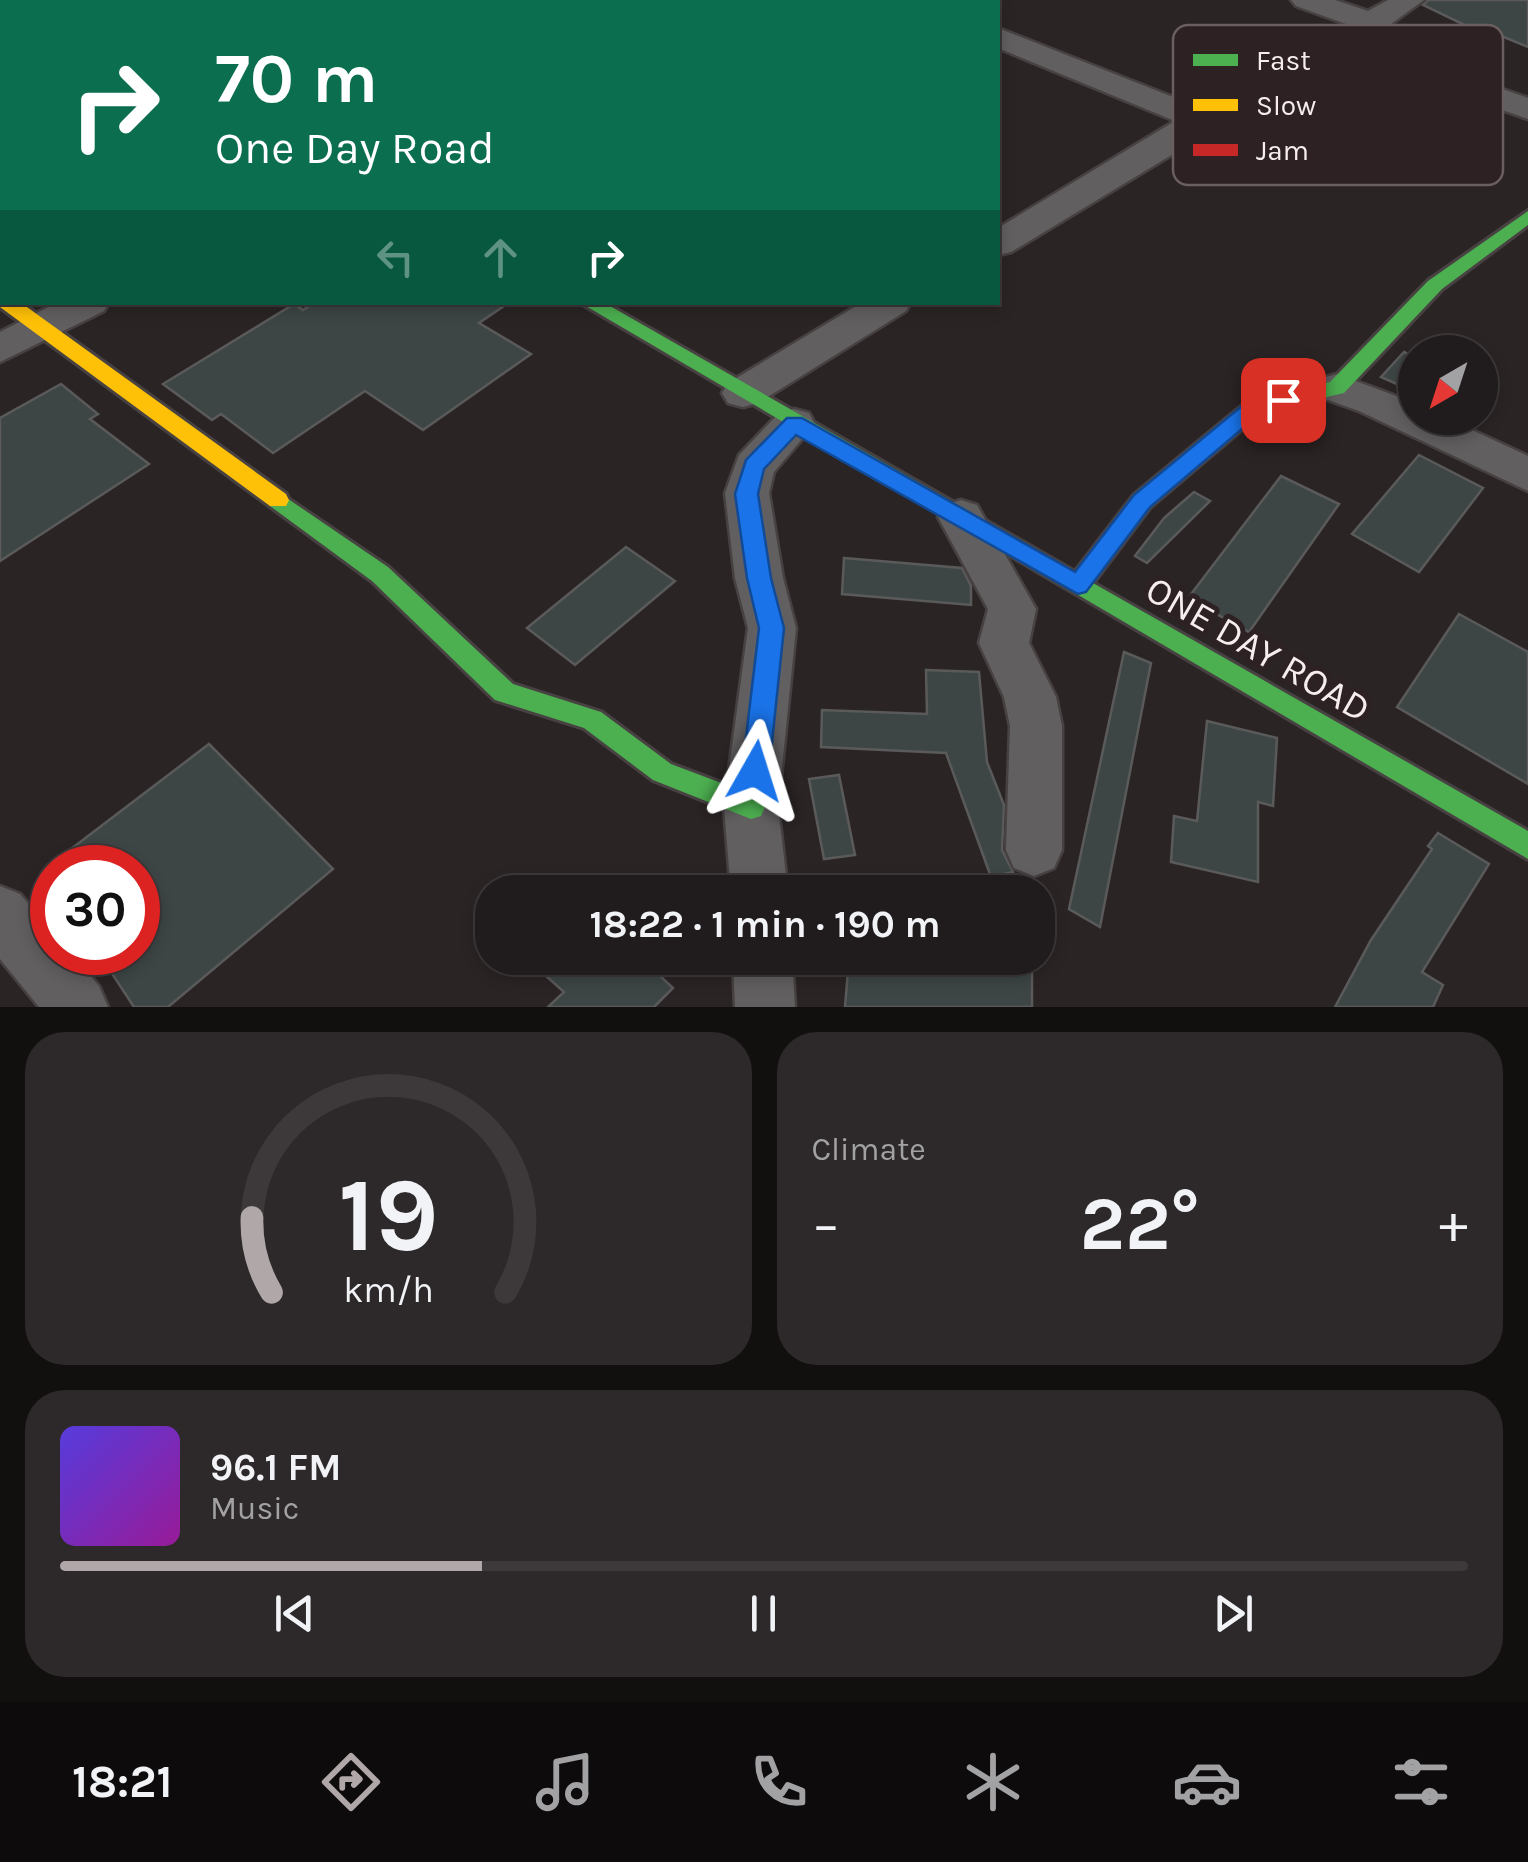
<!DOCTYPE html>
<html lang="en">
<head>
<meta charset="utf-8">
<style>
  :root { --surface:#201b1c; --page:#2d2829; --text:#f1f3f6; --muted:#a2a1a3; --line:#3d393b; --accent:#afa7a8 }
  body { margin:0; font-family:Karla,sans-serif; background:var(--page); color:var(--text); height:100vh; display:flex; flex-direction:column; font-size:38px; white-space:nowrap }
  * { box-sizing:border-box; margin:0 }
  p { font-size:32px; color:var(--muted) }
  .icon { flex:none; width:55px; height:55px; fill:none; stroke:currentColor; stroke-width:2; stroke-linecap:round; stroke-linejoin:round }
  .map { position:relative; height:1007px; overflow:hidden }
  .side { display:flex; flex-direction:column; gap:25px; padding:25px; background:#120f0f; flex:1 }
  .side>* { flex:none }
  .banner { position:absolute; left:0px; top:0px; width:1000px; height:305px; box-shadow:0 5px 15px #0003,0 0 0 2px var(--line); background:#0b6e4f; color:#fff; overflow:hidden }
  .needle { width:65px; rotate:219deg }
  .controls { position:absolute; left:1398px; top:335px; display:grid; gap:20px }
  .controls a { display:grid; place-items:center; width:100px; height:100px; border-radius:50%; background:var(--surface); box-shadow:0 5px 15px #0003,0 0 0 2px var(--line); font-size:50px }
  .speed { position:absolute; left:30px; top:845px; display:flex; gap:20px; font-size:50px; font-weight:700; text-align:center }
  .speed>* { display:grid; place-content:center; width:130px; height:130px; border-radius:50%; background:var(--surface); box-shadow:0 5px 15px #0003,0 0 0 2px var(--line); line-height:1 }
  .speed .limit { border:15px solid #d22; background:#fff; color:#111 }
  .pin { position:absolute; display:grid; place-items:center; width:85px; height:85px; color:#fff; margin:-42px; border-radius:20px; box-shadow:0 5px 15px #0006 }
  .me { position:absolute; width:110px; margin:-55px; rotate:6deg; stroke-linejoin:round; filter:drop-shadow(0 0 8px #0008) }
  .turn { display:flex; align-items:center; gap:35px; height:210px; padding:0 50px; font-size:45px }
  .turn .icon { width:130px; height:130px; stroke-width:2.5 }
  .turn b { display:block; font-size:70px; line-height:85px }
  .lanes { display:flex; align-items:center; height:95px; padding:0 50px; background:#0003; justify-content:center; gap:50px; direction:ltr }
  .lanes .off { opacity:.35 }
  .big { font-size:75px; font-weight:700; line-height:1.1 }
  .side .widget { flex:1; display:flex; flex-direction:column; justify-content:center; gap:15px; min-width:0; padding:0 35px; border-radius:40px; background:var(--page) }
  .side .dial { align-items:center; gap:0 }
  .dial svg { height:260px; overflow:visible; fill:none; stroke:var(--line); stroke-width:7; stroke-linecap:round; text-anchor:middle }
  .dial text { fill:var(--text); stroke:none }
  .song { display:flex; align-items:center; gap:30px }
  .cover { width:120px; height:120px; border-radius:15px; background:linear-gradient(135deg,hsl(250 70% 55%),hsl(300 70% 35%)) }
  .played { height:10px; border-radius:5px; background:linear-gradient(90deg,var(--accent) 30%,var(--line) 30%) }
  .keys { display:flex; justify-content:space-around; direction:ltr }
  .heat { display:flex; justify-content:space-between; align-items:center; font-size:55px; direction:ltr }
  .side .tiles { flex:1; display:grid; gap:25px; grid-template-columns:1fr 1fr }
  .widget:last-child { grid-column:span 2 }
  .trip { position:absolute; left:475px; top:875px; width:580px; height:100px; border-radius:40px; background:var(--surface); box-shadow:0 5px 15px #0003,0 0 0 2px var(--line); font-weight:700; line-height:100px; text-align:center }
  .tab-bar { display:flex; height:160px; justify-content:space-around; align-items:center; background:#0d0b0b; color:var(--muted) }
  .tab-bar .icon { width:70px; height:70px }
  .tab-bar .active { color:var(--accent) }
  .tab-bar b { font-size:45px; color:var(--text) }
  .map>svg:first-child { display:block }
  .building { fill:#3d4645; stroke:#5a5a5a; stroke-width:2.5 }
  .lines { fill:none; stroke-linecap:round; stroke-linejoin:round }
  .street-casing { stroke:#474142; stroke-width:5 }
  .fast-casing { stroke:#474142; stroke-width:6 }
  .slow-casing { stroke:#474142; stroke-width:6 }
  .jam-casing { stroke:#474142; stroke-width:6 }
  .street { fill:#625f60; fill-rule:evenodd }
  .fast { fill:#4caf50; fill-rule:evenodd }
  .slow { fill:#ffc107; fill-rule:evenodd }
  .jam { fill:#c62828; fill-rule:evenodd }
  .route { fill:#1a73e8; stroke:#114b97; stroke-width:2.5 }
  .labels { text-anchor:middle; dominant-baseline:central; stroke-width:10; stroke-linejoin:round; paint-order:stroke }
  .street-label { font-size:38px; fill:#f6edef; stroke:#2e2123 }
  .key { fill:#2e2123; stroke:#6a5e60; stroke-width:2.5 }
  .key-label { font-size:28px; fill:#f6edef }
</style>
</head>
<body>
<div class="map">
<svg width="1528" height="1007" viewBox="0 0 1528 1007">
  <rect width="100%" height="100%" fill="#2b2425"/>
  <g class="building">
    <polygon points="1428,0 1528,0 1528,47 1482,28 1477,31 1423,5"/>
    <polygon points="315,302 510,302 479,323 531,354 423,430 365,391 273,453 221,414 212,420 163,384 294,304 303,310"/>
    <polygon points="1404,352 1415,357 1415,392 1381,377"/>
    <polygon points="61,384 98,414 90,419 149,464 0,561 0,418"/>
    <polygon points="1419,455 1483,488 1419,572 1352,534"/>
    <polygon points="1281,476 1339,504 1249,632 1188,598"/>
    <polygon points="1194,492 1210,501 1147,563 1135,556 1164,518"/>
    <polygon points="626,547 675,581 575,665 527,628"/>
    <polygon points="844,558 962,568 971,586 971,605 842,594"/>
    <polygon points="1459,614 1528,652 1528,784 1397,707"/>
    <polygon points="1124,652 1151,663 1100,927 1069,909"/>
    <polygon points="926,670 979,672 987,762 1004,805 1002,850 1013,872 991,877 946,753 821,747 822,710 927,714"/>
    <polygon points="1207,721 1277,738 1273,806 1258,802 1258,882 1171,862 1174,816 1197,821"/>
    <polygon points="209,744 333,869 168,1007 134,1007 109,969 129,952 138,952 138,868 46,868"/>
    <polygon points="839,775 855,855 824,859 809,779"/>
    <polygon points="1438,833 1489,864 1422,972 1443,985 1433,1007 1335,1007 1371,940 1432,849 1428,846"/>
    <polygon points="526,958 641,958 673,988 654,1007 548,1007 564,992"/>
    <polygon points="849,958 1032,958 1032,1007 845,1007"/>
  </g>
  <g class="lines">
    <g class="street-casing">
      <g id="street">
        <polygon points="494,0 528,0 530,2 496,2"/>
        <polygon points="892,0 926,0 928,2 894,2"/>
        <polygon points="1291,0 1335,0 1368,11 1388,0 1424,0 1384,29 1362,40 1528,98 1528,119 1340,53 1011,252 998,255 998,228 1175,121 998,48 998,28 1198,107 1346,24 1296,6"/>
        <polygon points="58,302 109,302 104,311 0,362 0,332"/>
        <polygon points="863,302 911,302 906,311 758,403 743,407 728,403 722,393 728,383"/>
        <polygon points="1337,374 1415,403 1415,418 1446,418 1528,456 1528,491 1359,411 1322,398 1316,388 1322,378"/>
        <polygon points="794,409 809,413 815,424 774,472 769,493 783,578 796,628 778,807 788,892 731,892 724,807 748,628 735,578 725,493 739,455 779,413"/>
        <polygon points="961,500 977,505 1036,609 1029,643 1056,697 1062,726 1062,850 1054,868 1034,876 1014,868 1006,850 1010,726 1004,697 979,643 988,609 938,517 945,505"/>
        <polygon points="0,886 20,894 52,931 52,952 71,952 99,986 108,1007 39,1007 0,959"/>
        <polygon points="733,958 792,958 795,1007 735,1007"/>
      </g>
    </g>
    <g class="fast-casing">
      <g id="fast">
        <polygon points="1528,211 1528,225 1442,289 1344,393 1262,412 1150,507 1093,583 1528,831 1528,859 579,302 603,302 1075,572 1134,495 1248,401 1330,382 1428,281"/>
        <polygon points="278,492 388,567 513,684 601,712 671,764 761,798 765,807 761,816 751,819 653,780 584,728 495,700 372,581 270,506 267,500 270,494"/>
      </g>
    </g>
    <g class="slow-casing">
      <polygon id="slow" points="0,297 2,302 20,302 286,494 289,500 286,506 270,506 0,307"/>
    </g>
    <g class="jam-casing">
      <polygon id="jam" points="67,0 85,0 86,2 68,2"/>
    </g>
    <use href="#street" class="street"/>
    <use href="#fast" class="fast"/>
    <use href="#slow" class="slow"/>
    <use href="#jam" class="jam"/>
  </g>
  <polygon class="route" points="1283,393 1290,395 1293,400 1290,405 1262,412 1150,507 1086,592 1078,594 796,435 764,469 758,494 771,578 784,628 769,771 765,780 755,783 746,780 742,771 759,628 747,578 735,494 746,460 787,418 802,418 1075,572 1134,495 1248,401"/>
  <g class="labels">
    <g class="street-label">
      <text transform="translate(1258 649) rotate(30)">ONE DAY ROAD</text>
    </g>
  </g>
  <rect x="1173" y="25" width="330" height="160" rx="15" class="key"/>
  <rect x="1193" y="54" width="45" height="12" fill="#4caf50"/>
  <rect x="1193" y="99" width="45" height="12" fill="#ffc107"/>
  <rect x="1193" y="144" width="45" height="12" fill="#c62828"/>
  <g class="key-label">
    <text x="1256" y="70">Fast</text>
    <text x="1256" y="115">Slow</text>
    <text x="1256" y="160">Jam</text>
  </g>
</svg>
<div class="controls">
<a><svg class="needle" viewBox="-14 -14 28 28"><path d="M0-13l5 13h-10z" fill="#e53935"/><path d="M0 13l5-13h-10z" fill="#a2a1a3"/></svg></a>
</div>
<div class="speed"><div class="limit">30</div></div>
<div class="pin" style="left:1283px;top:400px;background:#d93025"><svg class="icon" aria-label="arrive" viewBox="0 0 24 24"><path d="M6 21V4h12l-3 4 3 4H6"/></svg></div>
<svg class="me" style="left:755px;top:771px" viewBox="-20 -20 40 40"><path d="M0-17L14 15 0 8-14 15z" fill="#1a73e8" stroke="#fff" stroke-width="4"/></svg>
<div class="trip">18:22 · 1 min · 190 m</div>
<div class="banner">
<div class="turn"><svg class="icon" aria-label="right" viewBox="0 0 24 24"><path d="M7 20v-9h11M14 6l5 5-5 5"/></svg><div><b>70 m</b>One Day Road</div></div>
<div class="lanes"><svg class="icon off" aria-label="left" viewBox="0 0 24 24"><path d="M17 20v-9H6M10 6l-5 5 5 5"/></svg><svg class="icon off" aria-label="ahead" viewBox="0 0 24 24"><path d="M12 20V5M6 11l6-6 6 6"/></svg><svg class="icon" aria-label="right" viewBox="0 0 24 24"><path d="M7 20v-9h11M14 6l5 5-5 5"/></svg></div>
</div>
</div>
<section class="side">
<div class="tiles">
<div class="widget dial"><svg viewBox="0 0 100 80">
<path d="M14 69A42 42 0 1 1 86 69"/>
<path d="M14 69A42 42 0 0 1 8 46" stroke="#afa7a8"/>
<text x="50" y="56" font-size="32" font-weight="700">19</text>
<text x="50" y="72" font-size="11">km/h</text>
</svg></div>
<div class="widget"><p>Climate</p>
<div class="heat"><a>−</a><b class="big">22°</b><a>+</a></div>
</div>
<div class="widget">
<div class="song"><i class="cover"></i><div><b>96.1 FM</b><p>Music</p></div></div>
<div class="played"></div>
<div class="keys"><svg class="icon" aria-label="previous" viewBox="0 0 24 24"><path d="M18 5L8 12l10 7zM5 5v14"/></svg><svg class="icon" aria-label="pause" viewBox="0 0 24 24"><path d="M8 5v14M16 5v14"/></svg><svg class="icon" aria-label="next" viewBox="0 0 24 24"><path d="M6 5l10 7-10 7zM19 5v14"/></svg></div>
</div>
</div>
</section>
<nav class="tab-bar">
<b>18:21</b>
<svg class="icon active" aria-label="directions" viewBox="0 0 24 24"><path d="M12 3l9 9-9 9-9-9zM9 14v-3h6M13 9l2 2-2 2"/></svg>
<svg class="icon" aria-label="music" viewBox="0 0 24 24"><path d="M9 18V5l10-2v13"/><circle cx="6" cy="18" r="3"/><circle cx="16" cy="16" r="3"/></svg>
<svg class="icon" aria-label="phone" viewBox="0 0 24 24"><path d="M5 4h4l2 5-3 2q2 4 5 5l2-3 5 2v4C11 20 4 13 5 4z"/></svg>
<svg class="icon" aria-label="climate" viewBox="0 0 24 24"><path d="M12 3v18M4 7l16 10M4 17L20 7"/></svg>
<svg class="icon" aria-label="car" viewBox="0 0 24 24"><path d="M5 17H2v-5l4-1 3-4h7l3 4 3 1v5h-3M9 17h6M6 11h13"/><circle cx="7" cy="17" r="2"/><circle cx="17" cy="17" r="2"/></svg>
<svg class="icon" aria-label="filters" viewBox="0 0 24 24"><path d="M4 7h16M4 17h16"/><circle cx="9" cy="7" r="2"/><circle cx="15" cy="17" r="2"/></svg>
</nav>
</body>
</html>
